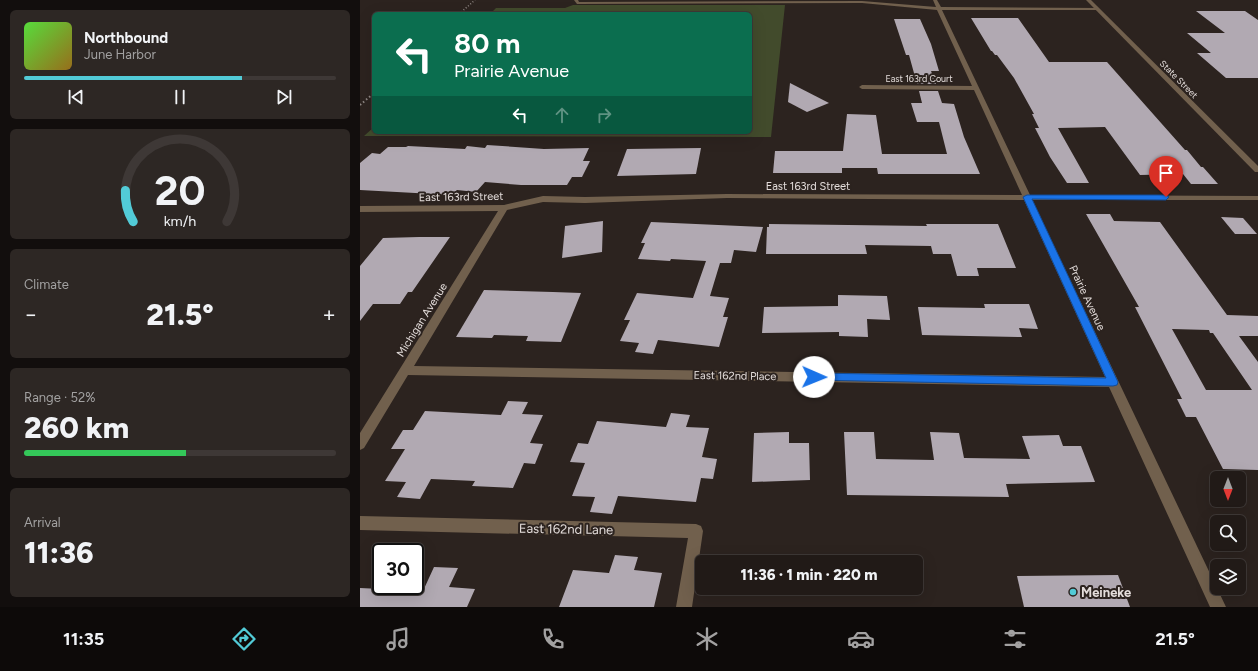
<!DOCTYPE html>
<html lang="en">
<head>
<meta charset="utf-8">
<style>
  :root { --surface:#211a17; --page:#2d2724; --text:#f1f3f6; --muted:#a2a1a1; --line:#3e3836; --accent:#52cbd7 }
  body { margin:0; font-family:Figtree,sans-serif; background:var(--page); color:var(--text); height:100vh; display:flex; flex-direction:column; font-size:15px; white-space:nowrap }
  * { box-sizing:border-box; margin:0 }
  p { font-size:13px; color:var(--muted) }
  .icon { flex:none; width:22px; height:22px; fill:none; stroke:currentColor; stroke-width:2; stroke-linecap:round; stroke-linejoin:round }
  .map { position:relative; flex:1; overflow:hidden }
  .drawer { display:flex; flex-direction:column; gap:10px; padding:10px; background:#120e0d; width:360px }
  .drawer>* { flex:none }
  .top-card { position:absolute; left:12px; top:12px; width:380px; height:122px; border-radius:6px; box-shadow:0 4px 16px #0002,0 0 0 1px var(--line); background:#0b6e4f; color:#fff; overflow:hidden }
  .needle { width:26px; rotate:180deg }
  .buttons { position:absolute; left:850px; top:471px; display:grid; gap:8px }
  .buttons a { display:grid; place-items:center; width:36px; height:36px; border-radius:6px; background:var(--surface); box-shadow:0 4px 16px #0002,0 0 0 1px var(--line); font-size:20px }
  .speed { position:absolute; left:12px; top:543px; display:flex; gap:8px; font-size:20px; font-weight:700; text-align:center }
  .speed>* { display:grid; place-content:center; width:52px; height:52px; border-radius:50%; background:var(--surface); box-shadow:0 4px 16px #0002,0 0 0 1px var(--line); line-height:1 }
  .speed .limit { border:2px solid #111; border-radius:6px; background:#fff; color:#111 }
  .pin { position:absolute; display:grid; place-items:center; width:34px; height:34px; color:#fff; margin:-41px -17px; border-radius:50% 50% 50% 0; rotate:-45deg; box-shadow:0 0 4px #0007 }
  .pin .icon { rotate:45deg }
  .me { position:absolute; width:44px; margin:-22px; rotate:91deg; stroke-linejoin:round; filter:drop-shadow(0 0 3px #0008) }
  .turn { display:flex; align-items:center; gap:14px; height:84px; padding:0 16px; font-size:18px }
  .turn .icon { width:52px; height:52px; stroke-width:2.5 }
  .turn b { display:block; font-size:28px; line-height:34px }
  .lanes { display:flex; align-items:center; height:38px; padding:0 16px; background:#0003; justify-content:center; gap:20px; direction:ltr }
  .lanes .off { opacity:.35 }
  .big { font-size:30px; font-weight:800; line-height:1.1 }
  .drawer .card { flex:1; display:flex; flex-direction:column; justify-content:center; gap:6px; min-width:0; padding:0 14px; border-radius:6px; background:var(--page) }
  .drawer .dial { align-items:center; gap:0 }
  .dial svg { height:104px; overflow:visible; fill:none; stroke:var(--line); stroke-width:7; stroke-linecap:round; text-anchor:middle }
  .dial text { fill:var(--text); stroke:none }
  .song { display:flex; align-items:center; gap:12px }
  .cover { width:48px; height:48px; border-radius:6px; background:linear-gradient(135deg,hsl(110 70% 55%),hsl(40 70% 35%)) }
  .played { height:4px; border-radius:2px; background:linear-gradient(90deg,var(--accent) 70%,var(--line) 70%) }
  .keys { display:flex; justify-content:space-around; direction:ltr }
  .heat { display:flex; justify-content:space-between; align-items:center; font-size:22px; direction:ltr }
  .charge { height:6px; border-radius:3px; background:linear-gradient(90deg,#34c759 52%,var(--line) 0) }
  .trip { position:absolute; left:335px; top:555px; width:228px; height:40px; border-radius:6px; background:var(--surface); box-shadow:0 4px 16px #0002,0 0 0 1px var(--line); font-weight:800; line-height:40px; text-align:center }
  .tab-bar { display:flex; height:64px; justify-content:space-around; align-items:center; background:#0d0a09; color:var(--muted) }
  .tab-bar .icon { width:28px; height:28px }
  .tab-bar .selected { color:var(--accent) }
  .tab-bar b { font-size:18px; color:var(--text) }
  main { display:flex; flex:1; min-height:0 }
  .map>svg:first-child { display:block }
  .green { fill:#424b2c }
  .building { fill:#b1a9b2; fill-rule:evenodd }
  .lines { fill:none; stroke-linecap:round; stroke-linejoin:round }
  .minor { fill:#71604d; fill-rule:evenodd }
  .tertiary { fill:#71604d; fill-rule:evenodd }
  .rail-far1 { stroke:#8e8683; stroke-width:1.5; stroke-dasharray:1 2; stroke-linecap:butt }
  .rail { stroke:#8e8683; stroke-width:2; stroke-dasharray:1.5 2.5; stroke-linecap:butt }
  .route { fill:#1a73e8; stroke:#114b97 }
  .poi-dot { fill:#52cbd7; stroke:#2c231f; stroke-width:1.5 }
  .labels { text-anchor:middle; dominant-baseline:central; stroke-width:4; stroke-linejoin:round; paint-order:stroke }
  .far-street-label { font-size:9px; fill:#e4dddb; stroke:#2c231f }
  .street-label { font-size:11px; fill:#e4dddb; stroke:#2c231f }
  .near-street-label { font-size:13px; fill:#e4dddb; stroke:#2c231f }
  .near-poi-label { font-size:13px; font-weight:bold; fill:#e4dddb; stroke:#2c231f; text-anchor:start }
</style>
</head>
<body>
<main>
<section class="drawer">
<div class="card">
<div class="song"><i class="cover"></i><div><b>Northbound</b><p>June Harbor</p></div></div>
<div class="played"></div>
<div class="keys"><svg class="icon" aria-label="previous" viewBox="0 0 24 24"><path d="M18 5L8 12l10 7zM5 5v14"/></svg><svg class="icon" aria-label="pause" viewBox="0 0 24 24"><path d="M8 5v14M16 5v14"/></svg><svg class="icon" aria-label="next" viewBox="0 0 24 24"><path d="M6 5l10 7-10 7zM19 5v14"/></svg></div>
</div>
<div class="card dial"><svg viewBox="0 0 100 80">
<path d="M14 69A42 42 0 1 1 86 69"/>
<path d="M14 69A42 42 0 0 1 8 45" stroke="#52cbd7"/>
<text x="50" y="56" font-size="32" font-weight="700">20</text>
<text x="50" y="72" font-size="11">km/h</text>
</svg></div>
<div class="card"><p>Climate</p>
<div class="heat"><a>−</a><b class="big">21.5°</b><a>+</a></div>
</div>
<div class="card"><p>Range · 52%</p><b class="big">260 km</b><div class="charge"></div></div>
<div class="card"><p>Arrival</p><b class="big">11:36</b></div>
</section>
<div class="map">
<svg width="898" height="607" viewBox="0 0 898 607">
  <rect width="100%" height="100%" fill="#2c231f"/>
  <polygon class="green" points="213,5 425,5 411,137 4,136 14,127 14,132 390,132 390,14 130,14 136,8 205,8"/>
  <g class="building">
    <polygon points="836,11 885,11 898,20 898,78 866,78 837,53 851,53 827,33 865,33"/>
    <polygon points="611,18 658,18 689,62 747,62 825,150 827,150 841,167 843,167 858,184 831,184 823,174 780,175 745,127 698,128 729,183 707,183 690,157 675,128 679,128 672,114 674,114 654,78 637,55 635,55 632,51 631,51"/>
    <polygon points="534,19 560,19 571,44 579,71 571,71 576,84 557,84 549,55 546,55"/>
    <polygon points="430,83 469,103 447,112 428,102"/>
    <polygon points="559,91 578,91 582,103 594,104 604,137 620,174 518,174 517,168 482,168 482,173 413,173 415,151 483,151 487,114 516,115 522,154 587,154 579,122 557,122 551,103 562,103"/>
    <polygon points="127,145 184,149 229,148 223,161 230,161 222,177 212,177 207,185 161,185 125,182 116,192 97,190 92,195 0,190 0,163 12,153 20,154 28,147 46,147 48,146 105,149 107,146 125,148"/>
    <polygon points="341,148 336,174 257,176 267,149"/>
    <path d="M726,214H750L754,221L800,222L867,315L898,316V336H879L898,362V470L863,469L836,417H826L817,399H822L775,307H779ZM812,329L849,330L850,333H853L892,390H846Z"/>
    <polygon points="861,217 883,218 897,234 875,234"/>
    <polygon points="243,221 242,252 202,258 205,226"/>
    <polygon points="291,222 403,227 396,252 374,250 371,263 360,263 350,296 369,298 363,317 368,317 359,347 298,340 293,354 275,352 279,343 260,341 270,320 264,320 277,293 333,298 346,261 311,259 310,261 278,259 285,243 281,243"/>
    <polygon points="409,224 567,226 566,224 638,224 656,268 617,268 619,276 597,276 591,254 573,254 571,246 505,245 507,254 406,254 407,227 409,227"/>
    <polygon points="59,237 90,237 52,292 48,292 40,304 13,304 0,321 0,266 23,238"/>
    <polygon points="124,290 193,292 221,293 201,342 166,341 168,336 134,335 132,338 96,337"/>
    <polygon points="478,295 527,296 530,320 507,319 508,337 479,336 479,332 402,333 404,307 478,306"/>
    <polygon points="624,304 669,304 678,329 659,328 662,337 562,335 558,307 625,308"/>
    <polygon points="148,401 168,402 162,414 183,415 170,443 183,444 175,464 164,463 153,488 112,486 115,481 71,479 60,499 37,497 46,482 25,481 45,449 31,449 43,430 53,430 65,411 141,415"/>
    <polygon points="311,413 330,415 326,427 349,428 342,457 357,459 353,479 341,478 336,502 258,496 252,514 230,512 235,497 212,496 225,463 210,462 218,443 228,444 237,421 306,427"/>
    <polygon points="429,432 429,443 449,443 450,480 392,482 394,433"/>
    <polygon points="484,432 514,432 516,459 574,460 570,432 599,433 604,458 670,459 662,436 699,435 703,446 721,446 735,482 646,484 649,497 487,495"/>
    <polygon points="255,555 278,557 274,570 302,573 294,607 199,607 213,570 249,573"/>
    <polygon points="74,567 98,568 89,587 115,589 107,607 0,607 0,588 63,591"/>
    <polygon points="758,575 770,607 664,607 657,576"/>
  </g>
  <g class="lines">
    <g class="minor">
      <path d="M214,0H218L219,2L502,1L576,7L573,0H577L581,7L739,8L737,10H582L670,195L898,196V200H672L866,607H850L749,387L48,375L4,448L0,450V433L138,211L0,212V206L144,205L183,196L225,197L367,194L662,195L614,90L502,89L499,87L502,85L612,86L577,10L502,3L217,4ZM367,198L664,200L745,377L54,366L147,210L183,202L225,203Z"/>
      <polygon points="0,516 336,524 341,526 343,531 332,607 316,607 328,538 0,530"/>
    </g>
    <polygon class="tertiary" points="726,0 731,0 898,166 898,172 895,172"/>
    <polyline class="rail-far1" points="99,14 115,0"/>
    <polyline class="rail" points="0,105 14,93"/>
  </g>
  <polygon class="route" points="667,195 806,195 809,197 806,200 672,199 758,382 757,385 753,386 451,380 449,377 451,374 454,373 746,378 663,197"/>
  <circle class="poi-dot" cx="713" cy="592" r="4"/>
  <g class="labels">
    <g class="far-street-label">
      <text x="559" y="78">East 163rd Court</text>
      <text transform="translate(819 79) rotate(45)">State Street</text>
    </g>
    <g class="street-label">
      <text x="448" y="186">East 163rd Street</text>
      <text transform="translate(101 197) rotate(-1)">East 163rd Street</text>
      <text transform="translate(727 298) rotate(65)">Prairie Avenue</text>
      <text transform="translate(62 320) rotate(-58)">Michigan Avenue</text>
      <text transform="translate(375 376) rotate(1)">East 162nd Place</text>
    </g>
    <g class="near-street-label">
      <text transform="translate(206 529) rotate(1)">East 162nd Lane</text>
    </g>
    <g class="near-poi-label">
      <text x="721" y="592">Meineke</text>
    </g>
  </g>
</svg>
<div class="buttons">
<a><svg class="needle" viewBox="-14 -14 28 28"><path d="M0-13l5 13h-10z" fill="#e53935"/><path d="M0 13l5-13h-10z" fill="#a2a1a1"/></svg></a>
<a><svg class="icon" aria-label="search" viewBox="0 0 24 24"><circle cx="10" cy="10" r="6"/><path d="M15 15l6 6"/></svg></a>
<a><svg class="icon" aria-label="layers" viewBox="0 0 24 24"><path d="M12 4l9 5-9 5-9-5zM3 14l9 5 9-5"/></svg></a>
</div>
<div class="speed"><div class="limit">30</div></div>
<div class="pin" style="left:806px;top:197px;background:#d93025"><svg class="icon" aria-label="arrive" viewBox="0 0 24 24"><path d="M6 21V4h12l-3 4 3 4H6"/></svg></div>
<svg class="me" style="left:454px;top:377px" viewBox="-20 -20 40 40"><circle r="19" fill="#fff"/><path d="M0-13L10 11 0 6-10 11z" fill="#1a73e8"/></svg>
<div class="trip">11:36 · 1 min · 220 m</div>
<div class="top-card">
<div class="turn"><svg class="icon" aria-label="left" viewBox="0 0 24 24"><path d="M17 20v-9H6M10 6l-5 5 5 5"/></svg><div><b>80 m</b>Prairie Avenue</div></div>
<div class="lanes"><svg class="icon" aria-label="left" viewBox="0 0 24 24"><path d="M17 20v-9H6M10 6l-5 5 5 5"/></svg><svg class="icon off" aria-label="ahead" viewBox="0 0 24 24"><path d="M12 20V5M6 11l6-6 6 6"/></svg><svg class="icon off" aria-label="right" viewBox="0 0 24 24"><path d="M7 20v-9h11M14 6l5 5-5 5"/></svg></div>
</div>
</div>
</main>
<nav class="tab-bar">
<b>11:35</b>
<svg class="icon selected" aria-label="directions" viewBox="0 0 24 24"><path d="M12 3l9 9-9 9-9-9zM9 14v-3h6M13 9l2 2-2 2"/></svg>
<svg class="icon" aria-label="music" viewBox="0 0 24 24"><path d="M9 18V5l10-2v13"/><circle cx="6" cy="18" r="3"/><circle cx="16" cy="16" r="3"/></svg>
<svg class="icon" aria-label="phone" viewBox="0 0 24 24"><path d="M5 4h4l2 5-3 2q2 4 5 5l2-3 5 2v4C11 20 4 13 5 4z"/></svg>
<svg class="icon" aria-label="climate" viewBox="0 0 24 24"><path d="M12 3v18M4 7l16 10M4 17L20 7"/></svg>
<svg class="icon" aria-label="car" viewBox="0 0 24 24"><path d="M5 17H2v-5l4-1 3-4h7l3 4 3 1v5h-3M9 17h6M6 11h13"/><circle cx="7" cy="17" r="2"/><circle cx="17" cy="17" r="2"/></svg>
<svg class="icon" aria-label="filters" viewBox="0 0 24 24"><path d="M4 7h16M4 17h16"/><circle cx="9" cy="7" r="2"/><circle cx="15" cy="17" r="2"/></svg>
<b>21.5°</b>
</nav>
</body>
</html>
